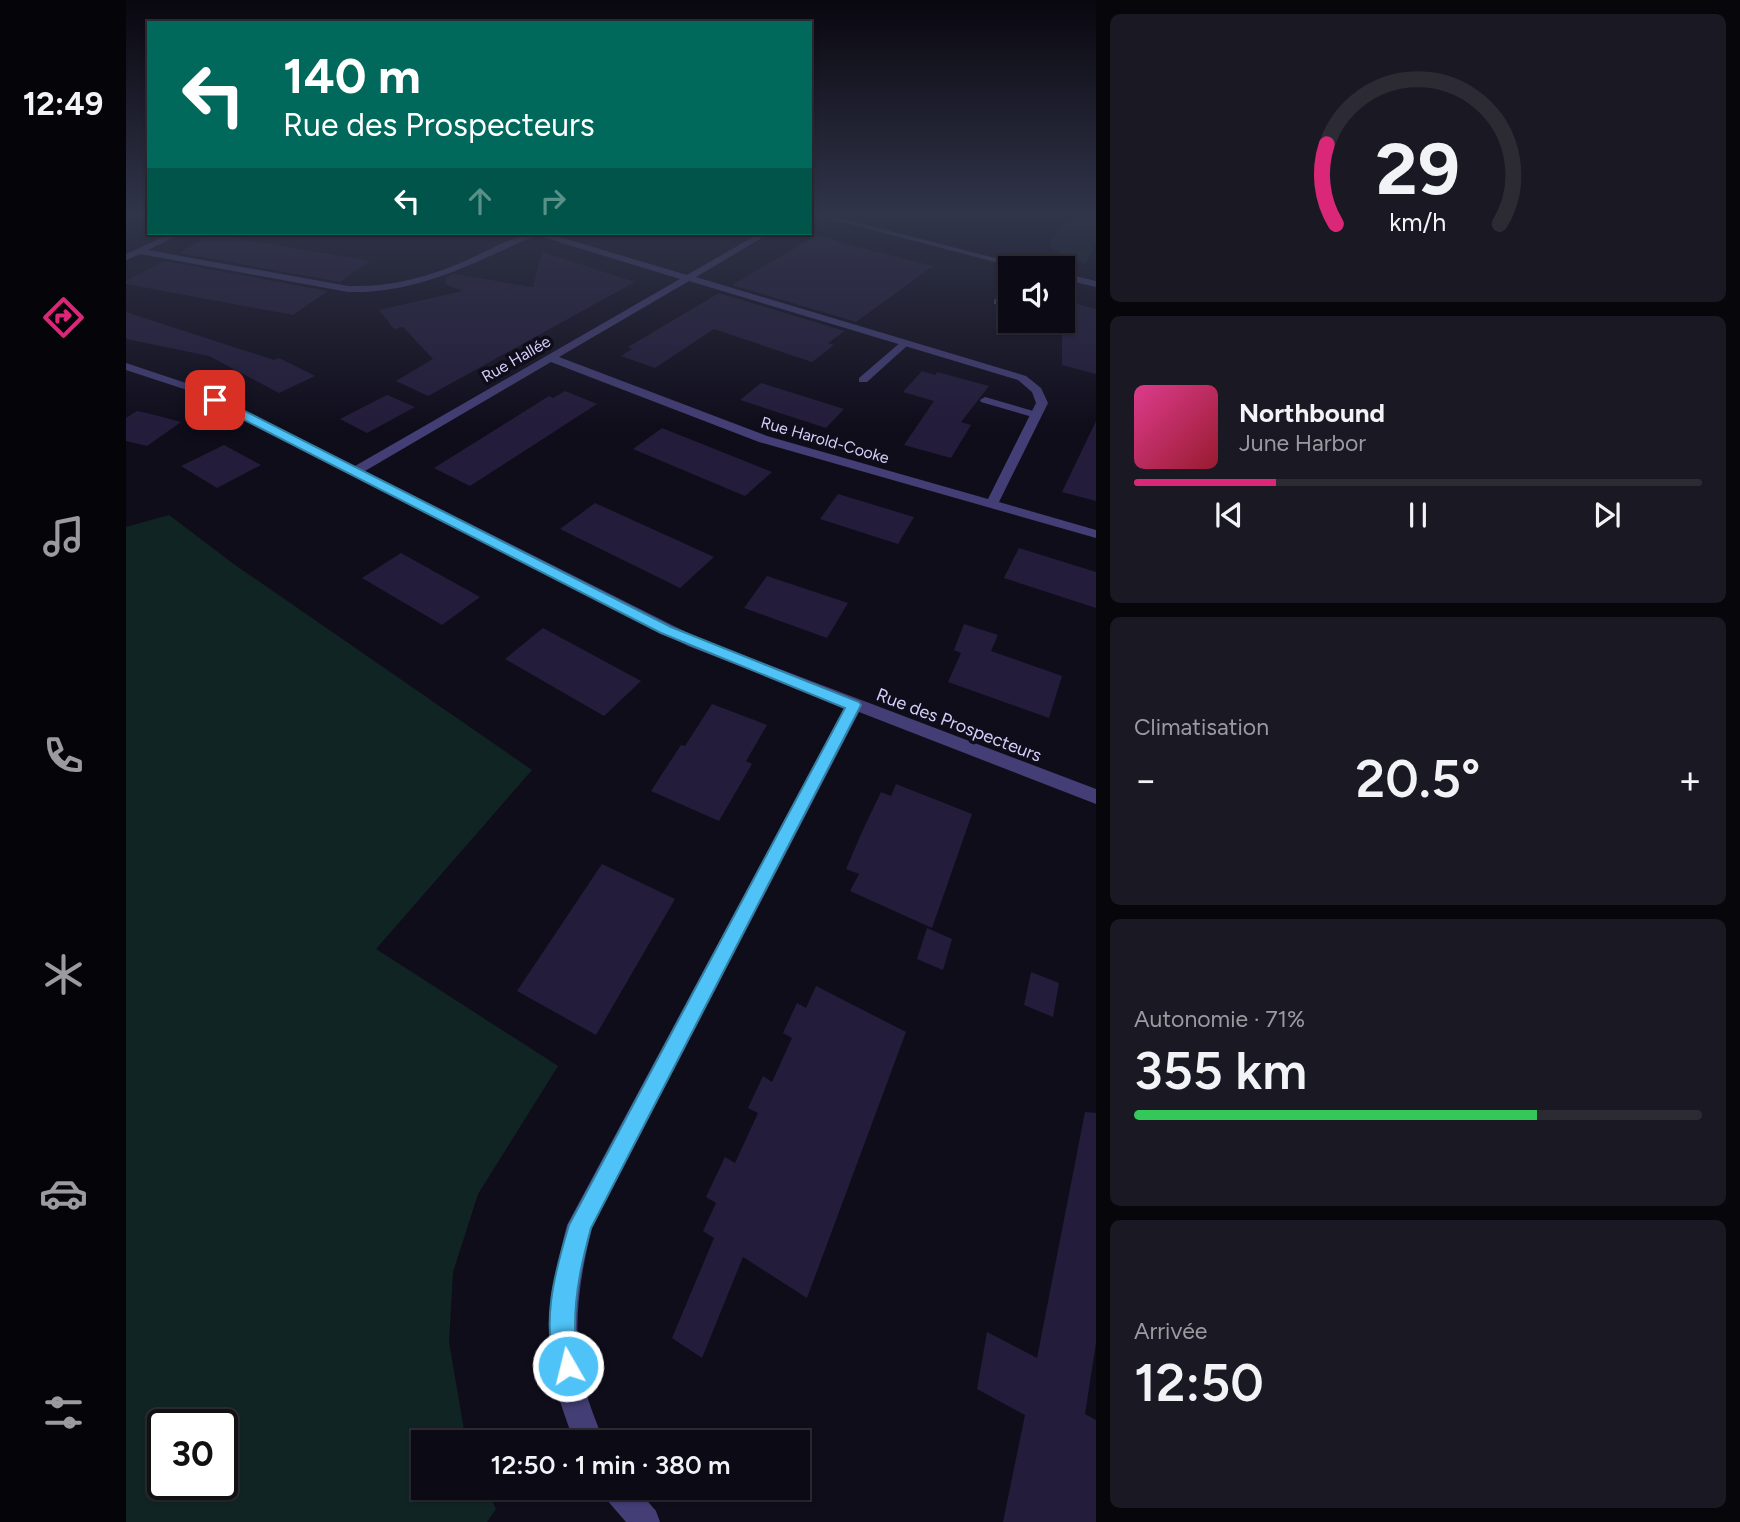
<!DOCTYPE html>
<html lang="fr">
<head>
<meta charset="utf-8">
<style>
  :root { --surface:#0c0a14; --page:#1a1822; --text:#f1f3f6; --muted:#9a9aa0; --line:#2c2b34; --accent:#db2777 }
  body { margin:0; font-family:Figtree,sans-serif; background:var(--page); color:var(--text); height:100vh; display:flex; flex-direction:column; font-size:26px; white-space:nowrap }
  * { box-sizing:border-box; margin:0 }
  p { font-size:23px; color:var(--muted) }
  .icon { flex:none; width:38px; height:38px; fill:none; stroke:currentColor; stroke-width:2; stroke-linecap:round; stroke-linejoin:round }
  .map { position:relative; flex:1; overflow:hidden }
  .panel { display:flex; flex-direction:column; gap:14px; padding:14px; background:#07060b; width:644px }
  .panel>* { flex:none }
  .hud { position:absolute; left:21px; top:21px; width:665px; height:214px; border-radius:0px; box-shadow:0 2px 5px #0004,0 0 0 2px var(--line); background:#00695c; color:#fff; overflow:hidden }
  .controls { position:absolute; left:872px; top:256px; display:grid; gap:14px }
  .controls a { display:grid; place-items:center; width:77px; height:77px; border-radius:0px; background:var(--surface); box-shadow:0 2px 5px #0004,0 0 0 2px var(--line); font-size:35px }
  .speed { position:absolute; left:21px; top:1409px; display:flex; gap:14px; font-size:35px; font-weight:700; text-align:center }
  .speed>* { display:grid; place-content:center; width:91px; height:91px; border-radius:50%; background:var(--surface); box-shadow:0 2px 5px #0004,0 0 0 2px var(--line); line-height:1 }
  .speed .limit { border:4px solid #111; border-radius:10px; background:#fff; color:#111 }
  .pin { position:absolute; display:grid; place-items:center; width:60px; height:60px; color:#fff; margin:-30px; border-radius:14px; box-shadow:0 4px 10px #0006 }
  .me { position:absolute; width:77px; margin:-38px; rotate:352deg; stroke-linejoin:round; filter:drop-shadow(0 0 5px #0008) }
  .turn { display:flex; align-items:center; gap:24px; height:147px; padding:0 21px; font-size:32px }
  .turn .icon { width:91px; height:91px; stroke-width:2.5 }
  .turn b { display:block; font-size:49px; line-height:60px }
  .lanes { display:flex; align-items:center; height:66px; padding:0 21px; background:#0003; justify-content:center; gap:35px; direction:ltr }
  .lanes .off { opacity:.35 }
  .big { font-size:52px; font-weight:600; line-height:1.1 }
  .panel .tile { flex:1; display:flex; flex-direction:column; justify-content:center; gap:10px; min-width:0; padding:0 24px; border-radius:10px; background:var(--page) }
  .panel .dial { align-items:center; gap:0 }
  .dial svg { height:182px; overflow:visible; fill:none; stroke:var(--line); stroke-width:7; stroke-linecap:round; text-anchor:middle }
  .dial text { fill:var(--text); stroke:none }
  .song { display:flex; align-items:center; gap:21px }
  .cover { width:84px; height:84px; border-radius:10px; background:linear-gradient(135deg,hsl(330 70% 55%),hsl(350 70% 35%)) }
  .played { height:7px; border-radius:4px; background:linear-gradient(90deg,var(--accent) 25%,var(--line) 25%) }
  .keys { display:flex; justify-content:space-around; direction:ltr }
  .heat { display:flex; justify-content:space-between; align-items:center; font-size:38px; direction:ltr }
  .charge { height:10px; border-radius:5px; background:linear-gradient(90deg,#34c759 71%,var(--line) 0) }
  .trip { position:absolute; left:285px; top:1430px; width:399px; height:70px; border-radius:0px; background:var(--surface); box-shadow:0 2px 5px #0004,0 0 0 2px var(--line); font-weight:600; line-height:70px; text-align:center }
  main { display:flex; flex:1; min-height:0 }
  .dock { display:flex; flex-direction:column; width:126px; justify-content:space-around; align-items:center; background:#050408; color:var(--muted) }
  .dock .icon { width:49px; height:49px }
  .dock .active { color:var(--accent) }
  .dock b { font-size:32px; color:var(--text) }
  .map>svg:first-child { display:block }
  .green { fill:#112424; fill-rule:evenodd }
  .building { fill:#231c3a }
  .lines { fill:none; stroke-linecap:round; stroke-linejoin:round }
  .service { fill:#433e75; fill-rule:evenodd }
  .minor { fill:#433e75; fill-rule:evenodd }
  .tertiary { fill:#433e75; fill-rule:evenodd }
  .route { fill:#4fc3f7; stroke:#337fa1; stroke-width:2 }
  .labels { text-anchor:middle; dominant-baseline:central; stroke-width:7; stroke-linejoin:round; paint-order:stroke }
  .far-street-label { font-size:16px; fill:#d5cef9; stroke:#100d1b }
  .street-label { font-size:18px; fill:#d5cef9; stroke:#100d1b }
</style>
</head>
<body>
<main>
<nav class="dock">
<b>12:49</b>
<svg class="icon active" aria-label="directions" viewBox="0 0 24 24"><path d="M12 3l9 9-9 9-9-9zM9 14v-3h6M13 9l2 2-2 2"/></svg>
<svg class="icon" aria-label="music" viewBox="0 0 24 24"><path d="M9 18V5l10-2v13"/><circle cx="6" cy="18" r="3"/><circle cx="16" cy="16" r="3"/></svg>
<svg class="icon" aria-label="phone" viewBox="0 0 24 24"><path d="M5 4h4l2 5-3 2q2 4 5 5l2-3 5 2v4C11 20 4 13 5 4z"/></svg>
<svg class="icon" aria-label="climate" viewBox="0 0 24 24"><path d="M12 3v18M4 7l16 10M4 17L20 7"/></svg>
<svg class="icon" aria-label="car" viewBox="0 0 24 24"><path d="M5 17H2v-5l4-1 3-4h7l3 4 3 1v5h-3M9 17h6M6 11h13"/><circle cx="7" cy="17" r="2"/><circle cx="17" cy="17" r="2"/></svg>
<svg class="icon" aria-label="filters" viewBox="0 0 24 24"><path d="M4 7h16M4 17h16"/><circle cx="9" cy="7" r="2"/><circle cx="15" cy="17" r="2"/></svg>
</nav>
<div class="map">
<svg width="970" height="1522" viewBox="0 0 970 1522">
  <rect width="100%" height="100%" fill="#100d1b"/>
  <g class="green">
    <polygon points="948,215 970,215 970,242 960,264 941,259 923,245 926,238"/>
    <path d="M43,515L109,565L406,770L250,949L432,1066L352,1194L327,1272L323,1342L340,1442H298V1488H360L370,1509L361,1522H0V527ZM37,1424H96V1484H37Z"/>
  </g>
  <g class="building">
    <polygon points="87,234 197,253 244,261 214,282 53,253"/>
    <polygon points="691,235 721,244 807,266 730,322 606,285"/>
    <polygon points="416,252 509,282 302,396 270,381 307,359 277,327 268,329 253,310 337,291 319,284 321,277 328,274 407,287"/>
    <polygon points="38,261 202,291 167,315 0,284 0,281"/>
    <polygon points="593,293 719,331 702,343 708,345 686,362 588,329 529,368 495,356 506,349 502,347"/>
    <polygon points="936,300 970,309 970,374 936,365"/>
    <polygon points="0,312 148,360 153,358 189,376 153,393 83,356 0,339"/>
    <polygon points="796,371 809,375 811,372 863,386 835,422 845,425 825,458 778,445 808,401 777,392"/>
    <polygon points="635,383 718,409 700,428 614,400"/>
    <polygon points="439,391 471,404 344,486 308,468 423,396 427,398"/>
    <polygon points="261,395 289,407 241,433 214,419"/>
    <polygon points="11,411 21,413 55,422 21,446 0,441 0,418"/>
    <polygon points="970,421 970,501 936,492"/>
    <polygon points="536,428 646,472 619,496 507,449"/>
    <polygon points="98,445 135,465 91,488 55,466"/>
    <polygon points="712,494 788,517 772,544 694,519"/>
    <polygon points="469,503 588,557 554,588 434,529"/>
    <polygon points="893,548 970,572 970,608 878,578"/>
    <polygon points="275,553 354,597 316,625 236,578"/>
    <polygon points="641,576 722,603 701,638 618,608"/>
    <polygon points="838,624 872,635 865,651 936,676 923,718 822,682 835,653 828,650"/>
    <polygon points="417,628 515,681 478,716 379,659"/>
    <polygon points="586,704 641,725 620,761 626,764 593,821 525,791 555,745 559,746"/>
    <polygon points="770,784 846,814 806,928 724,891 733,874 720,869 736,832 755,792 765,796"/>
    <polygon points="476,864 549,899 470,1035 391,991"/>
    <polygon points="801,928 826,939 817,970 791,959"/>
    <polygon points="905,972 933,983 927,1017 898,1005"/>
    <polygon points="690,986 780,1032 681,1298 617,1257 576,1358 546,1338 588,1238 577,1231 590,1203 580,1197 599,1157 609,1163 632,1113 622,1108 637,1076 646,1082 666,1038 657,1033 671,1003 680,1008"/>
    <polygon points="959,1112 970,1113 970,1343 959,1414 970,1420 970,1522 877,1522 899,1415 851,1389 861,1332 911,1358"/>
  </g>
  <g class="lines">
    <g class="service">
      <polygon points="884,287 884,295 874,304 868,304 868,300"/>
      <polygon points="775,342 783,344 741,382 733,382 733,378"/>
      <polygon points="859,397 914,413 915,415 910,418 855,402 854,400"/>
    </g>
    <g class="minor">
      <path d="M46,233H56L22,250L222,286C264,287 300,278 339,261C366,249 390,233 420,233L561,275L634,233H644L570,277L900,376L915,388L922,403L873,502L970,530V538L633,442L425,362L239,471L572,638L970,789V804L733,712L466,1228C453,1280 445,1333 458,1385C463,1405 471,1423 478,1442H448C442,1423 434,1405 430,1385C418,1331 427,1278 441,1225L719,707L562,646L61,390L0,370V363L69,386L229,466L554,279L410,235C348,263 291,294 222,292L14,254L0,260V254ZM563,281L892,380L906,392L910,403L862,499L641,436L433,357Z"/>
      <polygon points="476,1488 510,1488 530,1511 534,1522 500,1522 480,1499"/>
    </g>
    <g class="tertiary">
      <polygon points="689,215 701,215 908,268 892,268"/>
      <polygon points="936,273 970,281 970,287 936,279"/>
    </g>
  </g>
  <linearGradient id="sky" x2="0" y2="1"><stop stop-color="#09070f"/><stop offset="0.5" stop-color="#31354a"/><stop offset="1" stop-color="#31354a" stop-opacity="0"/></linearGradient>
  <rect width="970" height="428" fill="url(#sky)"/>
  <path class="route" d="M85,398H93L545,627L733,702L735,705L465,1228C456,1261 449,1292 449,1326C449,1343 457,1359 450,1375L442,1379L433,1375C413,1328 429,1271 443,1225L719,708L535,633L85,403Z"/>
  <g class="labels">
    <g class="far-street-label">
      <text transform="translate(390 359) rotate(-30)">Rue Hallée</text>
      <text transform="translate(699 440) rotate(16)">Rue Harold-Cooke</text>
    </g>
    <g class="street-label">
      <text transform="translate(833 725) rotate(21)">Rue des Prospecteurs</text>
    </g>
  </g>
</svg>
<div class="controls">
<a><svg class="icon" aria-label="sound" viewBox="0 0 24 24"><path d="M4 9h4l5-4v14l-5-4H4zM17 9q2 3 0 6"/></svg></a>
</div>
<div class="speed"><div class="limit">30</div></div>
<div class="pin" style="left:89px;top:400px;background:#d93025"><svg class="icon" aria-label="arrive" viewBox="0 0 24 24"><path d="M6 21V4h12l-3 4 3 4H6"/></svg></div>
<svg class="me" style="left:442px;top:1366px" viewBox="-20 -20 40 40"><circle r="17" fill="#4fc3f7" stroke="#fff" stroke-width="3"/><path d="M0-11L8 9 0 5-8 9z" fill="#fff"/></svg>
<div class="trip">12:50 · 1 min · 380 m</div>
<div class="hud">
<div class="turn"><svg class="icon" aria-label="left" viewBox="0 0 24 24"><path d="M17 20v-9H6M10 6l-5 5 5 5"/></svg><div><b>140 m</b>Rue des Prospecteurs</div></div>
<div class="lanes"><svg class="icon" aria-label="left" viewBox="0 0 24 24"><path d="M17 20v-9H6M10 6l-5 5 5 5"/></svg><svg class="icon off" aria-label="ahead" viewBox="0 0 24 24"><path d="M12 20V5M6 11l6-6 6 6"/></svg><svg class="icon off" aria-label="right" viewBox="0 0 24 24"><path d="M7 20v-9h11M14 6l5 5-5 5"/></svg></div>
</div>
</div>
<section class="panel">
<div class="tile dial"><svg viewBox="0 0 100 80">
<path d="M14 69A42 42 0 1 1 86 69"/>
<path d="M14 69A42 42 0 0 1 10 34" stroke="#db2777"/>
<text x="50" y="56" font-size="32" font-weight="700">29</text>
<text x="50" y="72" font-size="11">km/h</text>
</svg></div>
<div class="tile">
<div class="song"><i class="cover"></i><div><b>Northbound</b><p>June Harbor</p></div></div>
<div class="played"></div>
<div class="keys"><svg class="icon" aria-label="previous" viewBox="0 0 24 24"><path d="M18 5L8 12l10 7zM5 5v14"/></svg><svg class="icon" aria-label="pause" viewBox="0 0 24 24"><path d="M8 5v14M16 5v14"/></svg><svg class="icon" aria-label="next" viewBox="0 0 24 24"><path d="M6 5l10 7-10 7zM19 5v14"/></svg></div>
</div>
<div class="tile"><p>Climatisation</p>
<div class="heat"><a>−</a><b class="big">20.5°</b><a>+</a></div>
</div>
<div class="tile"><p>Autonomie · 71%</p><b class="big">355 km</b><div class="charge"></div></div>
<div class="tile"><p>Arrivée</p><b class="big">12:50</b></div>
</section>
</main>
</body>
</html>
